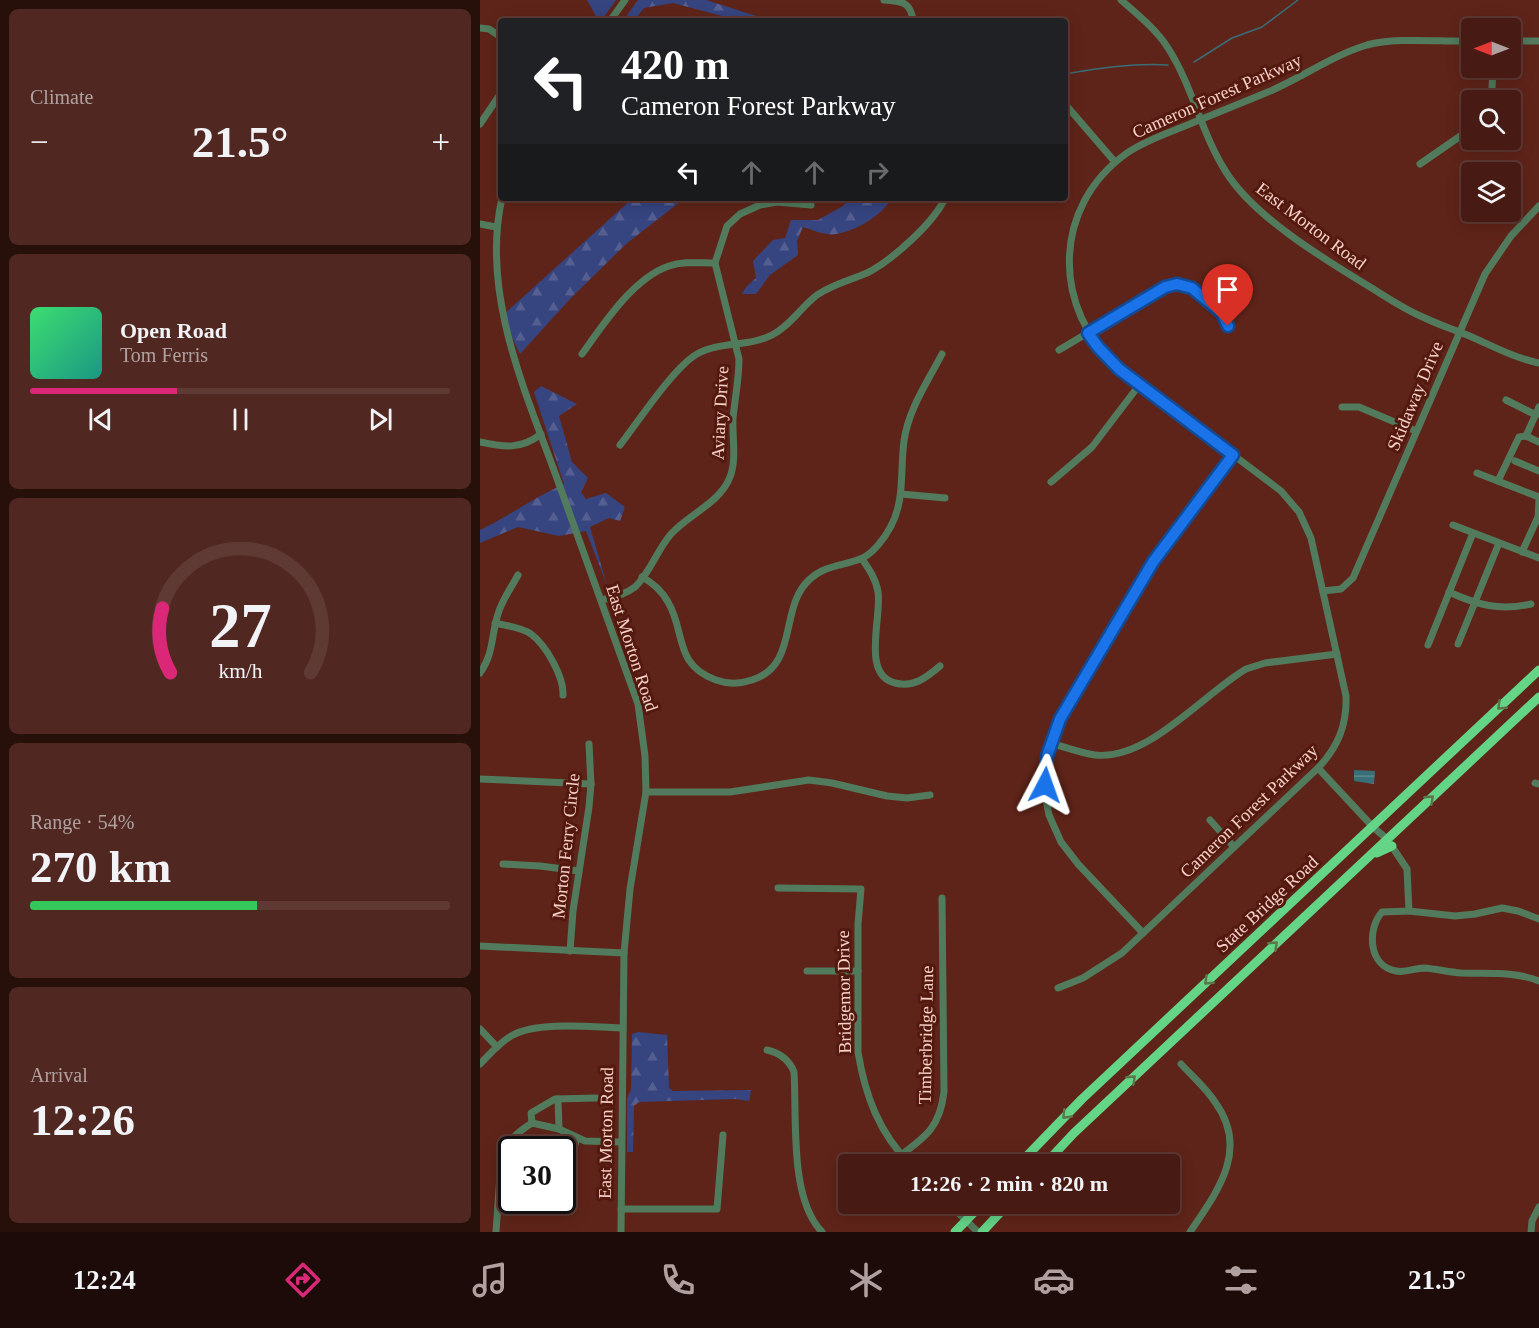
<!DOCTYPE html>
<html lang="en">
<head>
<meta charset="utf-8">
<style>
  :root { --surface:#471b13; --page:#512821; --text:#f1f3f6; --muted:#b0a1a0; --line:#5f3933; --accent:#db2777 }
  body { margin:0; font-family:"Times New Roman",serif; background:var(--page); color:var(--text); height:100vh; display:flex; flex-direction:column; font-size:22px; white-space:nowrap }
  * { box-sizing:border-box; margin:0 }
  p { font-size:20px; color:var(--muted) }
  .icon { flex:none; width:33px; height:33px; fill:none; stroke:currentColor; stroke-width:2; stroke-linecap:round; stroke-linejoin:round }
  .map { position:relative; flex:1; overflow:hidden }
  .details { display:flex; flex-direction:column; gap:9px; padding:9px; background:#270f0a; width:480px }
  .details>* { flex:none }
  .guide { position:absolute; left:18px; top:18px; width:570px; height:183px; border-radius:6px; box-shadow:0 3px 15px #0003,0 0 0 2px var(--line); background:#202124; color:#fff; overflow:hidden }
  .needle { width:39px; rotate:270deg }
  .buttons { position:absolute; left:981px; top:18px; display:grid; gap:12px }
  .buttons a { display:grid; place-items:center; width:60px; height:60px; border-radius:6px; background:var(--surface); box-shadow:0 3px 15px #0003,0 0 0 2px var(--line); font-size:30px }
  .speed { position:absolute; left:18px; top:1136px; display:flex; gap:12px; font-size:30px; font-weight:700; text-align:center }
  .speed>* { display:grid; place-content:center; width:78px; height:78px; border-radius:50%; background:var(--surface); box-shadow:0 3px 15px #0003,0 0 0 2px var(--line); line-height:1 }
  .speed .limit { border:3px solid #111; border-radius:9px; background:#fff; color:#111 }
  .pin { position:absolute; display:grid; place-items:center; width:51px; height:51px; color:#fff; margin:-62px -26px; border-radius:50% 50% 50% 0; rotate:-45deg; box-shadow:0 0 6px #0007 }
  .pin .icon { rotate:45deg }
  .me { position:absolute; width:66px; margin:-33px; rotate:4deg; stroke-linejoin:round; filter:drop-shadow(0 0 4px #0008) }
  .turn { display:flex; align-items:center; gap:21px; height:126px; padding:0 24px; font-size:27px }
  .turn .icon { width:78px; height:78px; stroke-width:2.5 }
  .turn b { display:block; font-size:42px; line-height:51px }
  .lanes { display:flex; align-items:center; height:57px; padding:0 24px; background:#0003; justify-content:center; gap:30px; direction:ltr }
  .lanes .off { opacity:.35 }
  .big { font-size:45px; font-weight:700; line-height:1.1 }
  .details .card { flex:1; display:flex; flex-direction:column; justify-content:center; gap:9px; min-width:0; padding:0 21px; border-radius:9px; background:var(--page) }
  .details .dial { align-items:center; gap:0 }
  .dial svg { height:156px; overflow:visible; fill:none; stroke:var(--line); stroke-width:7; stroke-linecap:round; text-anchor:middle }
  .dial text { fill:var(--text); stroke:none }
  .song { display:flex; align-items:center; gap:18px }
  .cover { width:72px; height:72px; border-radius:9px; background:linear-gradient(135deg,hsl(140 70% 55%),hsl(170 70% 35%)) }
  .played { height:6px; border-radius:3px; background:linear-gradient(90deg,var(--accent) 35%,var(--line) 35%) }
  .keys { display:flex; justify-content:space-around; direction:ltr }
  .heat { display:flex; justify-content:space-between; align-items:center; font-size:33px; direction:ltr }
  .charge { height:9px; border-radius:4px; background:linear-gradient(90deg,#34c759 54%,var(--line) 0) }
  .trip { position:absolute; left:358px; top:1154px; width:342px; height:60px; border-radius:6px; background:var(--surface); box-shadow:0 3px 15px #0003,0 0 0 2px var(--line); font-weight:700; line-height:60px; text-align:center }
  .dock { display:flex; height:96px; justify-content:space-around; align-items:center; background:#1c0b08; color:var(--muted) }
  .dock .icon { width:42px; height:42px }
  .dock .selected { color:var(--accent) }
  .dock b { font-size:27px; color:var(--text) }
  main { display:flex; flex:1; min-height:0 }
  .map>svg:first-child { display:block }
  .forest { fill:url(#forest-firs) }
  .water { fill:url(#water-rules) }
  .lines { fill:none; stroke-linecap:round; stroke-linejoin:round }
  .stream { stroke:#376e78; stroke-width:1.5 }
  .minor { stroke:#517b5c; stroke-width:7 }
  .highway { stroke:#64d487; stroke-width:9 }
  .oneway { stroke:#5c764b }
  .route-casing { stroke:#114b97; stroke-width:15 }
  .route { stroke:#1a73e8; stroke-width:10 }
  .labels { text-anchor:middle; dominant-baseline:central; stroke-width:6; stroke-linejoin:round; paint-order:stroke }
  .street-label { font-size:18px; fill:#f8d1c9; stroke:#53190f }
</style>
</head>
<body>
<main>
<section class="details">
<div class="card"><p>Climate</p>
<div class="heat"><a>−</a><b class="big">21.5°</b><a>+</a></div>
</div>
<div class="card">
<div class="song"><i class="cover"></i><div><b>Open Road</b><p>Tom Ferris</p></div></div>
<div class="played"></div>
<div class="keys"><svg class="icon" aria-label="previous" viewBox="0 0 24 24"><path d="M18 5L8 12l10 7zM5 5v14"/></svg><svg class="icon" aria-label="pause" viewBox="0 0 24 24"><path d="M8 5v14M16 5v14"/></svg><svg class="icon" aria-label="next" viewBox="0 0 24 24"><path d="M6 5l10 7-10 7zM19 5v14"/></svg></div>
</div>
<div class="card dial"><svg viewBox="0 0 100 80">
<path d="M14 69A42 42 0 1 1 86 69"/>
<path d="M14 69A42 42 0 0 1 10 36" stroke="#db2777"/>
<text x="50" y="56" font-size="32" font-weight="700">27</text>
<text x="50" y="72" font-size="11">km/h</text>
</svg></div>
<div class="card"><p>Range · 54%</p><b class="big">270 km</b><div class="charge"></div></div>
<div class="card"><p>Arrival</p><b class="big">12:26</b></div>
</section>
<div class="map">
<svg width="1059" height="1232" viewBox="0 0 1059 1232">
  <defs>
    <pattern id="forest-firs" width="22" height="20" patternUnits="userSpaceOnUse" patternTransform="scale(1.5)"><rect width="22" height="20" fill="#364480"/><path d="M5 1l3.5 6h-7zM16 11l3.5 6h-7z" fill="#545e91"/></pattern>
    <pattern id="water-rules" width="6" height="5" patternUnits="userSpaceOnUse" patternTransform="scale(1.5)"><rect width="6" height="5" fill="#376e78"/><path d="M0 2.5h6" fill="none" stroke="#5f8890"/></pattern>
  </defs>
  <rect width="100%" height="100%" fill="#5f2419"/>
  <g class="forest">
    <polygon points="107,0 136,0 121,21 113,21 116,16"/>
    <polygon points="158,0 226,0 292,21 261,21 193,3 164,8 154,21 143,21"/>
    <polygon points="153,198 205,198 146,244 90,299 40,354 22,316"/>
    <path d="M370,198H412C401,216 378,230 356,234C346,236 333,230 323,227L317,241L318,255L290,275L276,294H262L266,287L276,278L273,261L293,240L305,238L311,220H338L363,206Z"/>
    <path d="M61,386L97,404L79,416L92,462L108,478L101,492L106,499L126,493L145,507L140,521L129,518L110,527L127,585L106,531L79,536L38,527L0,543V530C29,516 55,497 84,484L54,392Z"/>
    <polygon points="158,1032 187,1035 189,1088 193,1091 271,1090 269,1101 255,1099 159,1102 154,1106 153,1152 147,1152 147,1098 151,1090 152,1034"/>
  </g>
  <polygon class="water" points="874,770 895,771 894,784 874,781"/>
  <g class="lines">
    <g class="stream">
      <polyline points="714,62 752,38 782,27 818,0"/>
      <path d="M585,74C620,68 653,63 688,65"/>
    </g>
    <g class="minor">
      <path d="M404,0C422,1 431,2 433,21"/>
      <path d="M641,0C658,15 676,29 688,48C713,87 721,133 746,172C774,217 844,259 890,287C908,298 925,310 945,318C959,325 973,329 987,335C1011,345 1034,358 1059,363"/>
      <polyline points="62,21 62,20"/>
      <polyline points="130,21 145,0"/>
      <polyline points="0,28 9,29 21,37"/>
      <polyline points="1030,41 1059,41"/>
      <polyline points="1009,100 1012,88 1013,68"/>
      <polyline points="585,104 635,162"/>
      <polyline points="0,124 21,93"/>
      <polyline points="940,164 992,128"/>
      <path d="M22,198C0,295 47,395 79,484C105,557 132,630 158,704L165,756L166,792L150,889L144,953L141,1232"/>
      <polyline points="0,224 16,227"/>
      <polyline points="579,350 685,287 697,284 712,288 742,313 748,326"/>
      <path d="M102,354C123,325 153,278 189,266C203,261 219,263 235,263"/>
      <polyline points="1026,400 1056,415"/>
      <polyline points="862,407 879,407 936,431"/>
      <polyline points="1046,436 1059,407"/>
      <path d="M0,442C23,447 41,450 61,434"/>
      <path d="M140,445C158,422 194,367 217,354C240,341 269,347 292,335C310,326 321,307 337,295C351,285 370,280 387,273C411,261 454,223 465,198"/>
      <polyline points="1035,461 1059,471"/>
      <polyline points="997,473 1059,497"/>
      <polyline points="1018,481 1039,437 1046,436 1059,442"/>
      <polyline points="571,482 612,447 660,384"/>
      <polyline points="421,494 465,498"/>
      <polyline points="1058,521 1059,499"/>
      <polyline points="973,525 1059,558"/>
      <polyline points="1042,552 1058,517"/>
      <path d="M382,559C389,569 396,579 398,592C402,617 381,675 415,683C434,688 447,677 460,666"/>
      <path d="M162,577C173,583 182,591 188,602C206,632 193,664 236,680C247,684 260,684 272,680C320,665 298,607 330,579C345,565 363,566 380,559C392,555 405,538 411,526C425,500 420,470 424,441C428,410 448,381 462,354"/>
      <polyline points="843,591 861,589 873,578 1005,274 1031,236 1059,206"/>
      <path d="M969,592C997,605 1020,611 1051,604"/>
      <path d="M121,600C132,598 146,594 155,587C170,573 177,550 191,534C209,514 240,503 250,477C257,459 252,437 253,418C255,398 259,379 259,359L235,263L247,226L260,214L280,205L297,202L331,205"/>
      <path d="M15,623C27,626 41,627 51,634C66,645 84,677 83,695"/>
      <polyline points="978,644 1019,543"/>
      <polyline points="948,645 993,533"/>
      <path d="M0,673C14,653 11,636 18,614C22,600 31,588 38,575"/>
      <path d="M570,743C585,747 600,753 615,755C668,761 722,695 766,669L785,663L857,654"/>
      <path d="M838,768L893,827L907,839L927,869L929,911L902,912C887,929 888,966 916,971C926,973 935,968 944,968C956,969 969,972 981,973C1007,974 1034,971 1059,981"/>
      <polyline points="0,779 111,784"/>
      <polyline points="1055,783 1059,784"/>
      <polyline points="166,792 250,792 329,780 352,783 407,796 427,798 450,795"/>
      <polyline points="730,820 754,847"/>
      <polyline points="23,864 60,866 99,871"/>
      <path d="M298,888L381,889L378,924V1052C385,1095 399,1133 430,1164"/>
      <polyline points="929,911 975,916 995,914 1022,908 1038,911 1059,919"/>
      <polyline points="663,933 598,864 581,842 569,815 566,800 565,770 567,756 581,719 673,562 753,455"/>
      <polyline points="0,946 144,953"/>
      <polyline points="90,951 93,911 109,807 111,784 109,744"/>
      <polyline points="327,971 378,971"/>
      <path d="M578,988L603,978L642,953L838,768C858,747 867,725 866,696L831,538L819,512L801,491L639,369C572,309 571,207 647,153C663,142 682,135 700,128C729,116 759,104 788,92C821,78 853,55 887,45C917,37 960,42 992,41"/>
      <polyline points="0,1029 17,1047"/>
      <path d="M287,1050C300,1053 309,1059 314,1072C317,1118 309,1198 342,1232"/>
      <path d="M0,1064C10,1054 19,1043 31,1036C56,1021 113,1027 142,1028"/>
      <path d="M701,1064C713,1077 726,1088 735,1102C770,1150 737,1192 710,1232"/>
      <polyline points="78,1099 79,1129"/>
      <polyline points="52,1123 79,1129 105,1141 141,1142"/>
      <polyline points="52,1123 51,1113 75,1099 116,1098"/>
      <path d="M421,1155C447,1136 460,1126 464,1092L462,898"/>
      <polyline points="468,1203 498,1232"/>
      <polyline points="90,1206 92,1155 97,1138"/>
      <polyline points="141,1209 237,1209 243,1135"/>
      <path d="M16,1232L21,1161C26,1142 36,1133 52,1123"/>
      <polyline points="1051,1232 1052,1221 1059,1207"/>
    </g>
    <g class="highway">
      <polyline points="897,853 912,846"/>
      <polyline points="539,1164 602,1099 1059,670"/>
      <polyline points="565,1164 594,1133 1059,697"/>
      <polyline points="475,1232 503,1203"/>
      <polyline points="502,1232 529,1203"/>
    </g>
  </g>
  <defs><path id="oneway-chevron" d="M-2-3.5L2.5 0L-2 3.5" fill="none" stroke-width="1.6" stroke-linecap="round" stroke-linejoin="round" transform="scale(1.5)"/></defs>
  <g class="oneway">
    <use href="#oneway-chevron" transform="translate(1021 706) rotate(137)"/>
    <use href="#oneway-chevron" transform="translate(950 799) rotate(-43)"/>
    <use href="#oneway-chevron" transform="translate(794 945) rotate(-43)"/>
    <use href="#oneway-chevron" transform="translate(728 981) rotate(137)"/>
    <use href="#oneway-chevron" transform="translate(652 1079) rotate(-43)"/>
    <use href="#oneway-chevron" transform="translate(586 1115) rotate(134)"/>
  </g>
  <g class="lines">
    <g class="route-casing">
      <polyline id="route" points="565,785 567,756 580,719 673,562 753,455 639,369 618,347 608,333 685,287 697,284 712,288 742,313 748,326"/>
    </g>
    <use href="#route" class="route"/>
  </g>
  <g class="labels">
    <g class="street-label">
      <text transform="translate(737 96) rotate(-24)">Cameron Forest Parkway</text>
      <text transform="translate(831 226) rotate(37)">East Morton Road</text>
      <text transform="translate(935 396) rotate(-67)">Skidaway Drive</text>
      <text transform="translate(240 413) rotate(-87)">Aviary Drive</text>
      <text transform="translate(152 648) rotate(72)">East Morton Road</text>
      <text transform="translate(769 811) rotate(-44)">Cameron Forest Parkway</text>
      <text transform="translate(86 846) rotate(-84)">Morton Ferry Circle</text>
      <text transform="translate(787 904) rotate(-43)">State Bridge Road</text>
      <text transform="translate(364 992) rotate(-91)">Bridgemor Drive</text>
      <text transform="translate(446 1035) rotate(-89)">Timberbridge Lane</text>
      <text transform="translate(126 1133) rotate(-89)">East Morton Road</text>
    </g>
  </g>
</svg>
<div class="buttons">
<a><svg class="needle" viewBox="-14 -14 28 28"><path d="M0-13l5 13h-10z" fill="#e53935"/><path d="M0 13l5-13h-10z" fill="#b0a1a0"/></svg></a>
<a><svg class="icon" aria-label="search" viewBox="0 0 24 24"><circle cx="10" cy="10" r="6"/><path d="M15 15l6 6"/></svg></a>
<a><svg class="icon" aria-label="layers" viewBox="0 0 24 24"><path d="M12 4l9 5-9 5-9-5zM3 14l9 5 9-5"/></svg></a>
</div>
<div class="speed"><div class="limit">30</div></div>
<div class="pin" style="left:748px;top:326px;background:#d93025"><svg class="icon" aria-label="arrive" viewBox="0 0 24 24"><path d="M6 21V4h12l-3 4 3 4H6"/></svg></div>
<svg class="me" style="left:565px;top:785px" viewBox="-20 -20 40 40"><path d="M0-17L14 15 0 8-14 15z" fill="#1a73e8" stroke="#fff" stroke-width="4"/></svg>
<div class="trip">12:26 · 2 min · 820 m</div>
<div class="guide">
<div class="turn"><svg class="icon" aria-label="left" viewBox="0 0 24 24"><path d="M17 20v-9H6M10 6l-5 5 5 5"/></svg><div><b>420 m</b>Cameron Forest Parkway</div></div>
<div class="lanes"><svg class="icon" aria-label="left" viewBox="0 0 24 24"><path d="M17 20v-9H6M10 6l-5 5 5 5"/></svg><svg class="icon off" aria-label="ahead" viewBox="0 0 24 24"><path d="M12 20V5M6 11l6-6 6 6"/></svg><svg class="icon off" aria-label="ahead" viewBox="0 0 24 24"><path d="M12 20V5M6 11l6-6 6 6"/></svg><svg class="icon off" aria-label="right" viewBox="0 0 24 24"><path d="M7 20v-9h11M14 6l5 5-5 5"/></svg></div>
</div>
</div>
</main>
<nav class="dock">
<b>12:24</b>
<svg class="icon selected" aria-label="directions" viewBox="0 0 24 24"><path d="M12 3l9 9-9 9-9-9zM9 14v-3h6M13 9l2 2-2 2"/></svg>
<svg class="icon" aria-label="music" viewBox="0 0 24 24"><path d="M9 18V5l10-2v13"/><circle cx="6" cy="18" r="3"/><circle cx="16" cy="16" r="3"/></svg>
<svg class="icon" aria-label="phone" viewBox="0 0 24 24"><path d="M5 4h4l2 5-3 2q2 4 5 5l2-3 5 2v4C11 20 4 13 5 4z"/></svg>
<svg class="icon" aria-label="climate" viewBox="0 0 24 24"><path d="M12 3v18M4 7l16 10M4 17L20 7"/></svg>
<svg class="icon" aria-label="car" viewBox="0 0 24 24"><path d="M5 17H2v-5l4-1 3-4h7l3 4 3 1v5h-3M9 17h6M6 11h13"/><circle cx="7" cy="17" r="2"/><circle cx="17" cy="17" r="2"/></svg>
<svg class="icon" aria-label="filters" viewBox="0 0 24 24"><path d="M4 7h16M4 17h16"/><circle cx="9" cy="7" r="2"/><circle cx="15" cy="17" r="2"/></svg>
<b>21.5°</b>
</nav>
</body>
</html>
